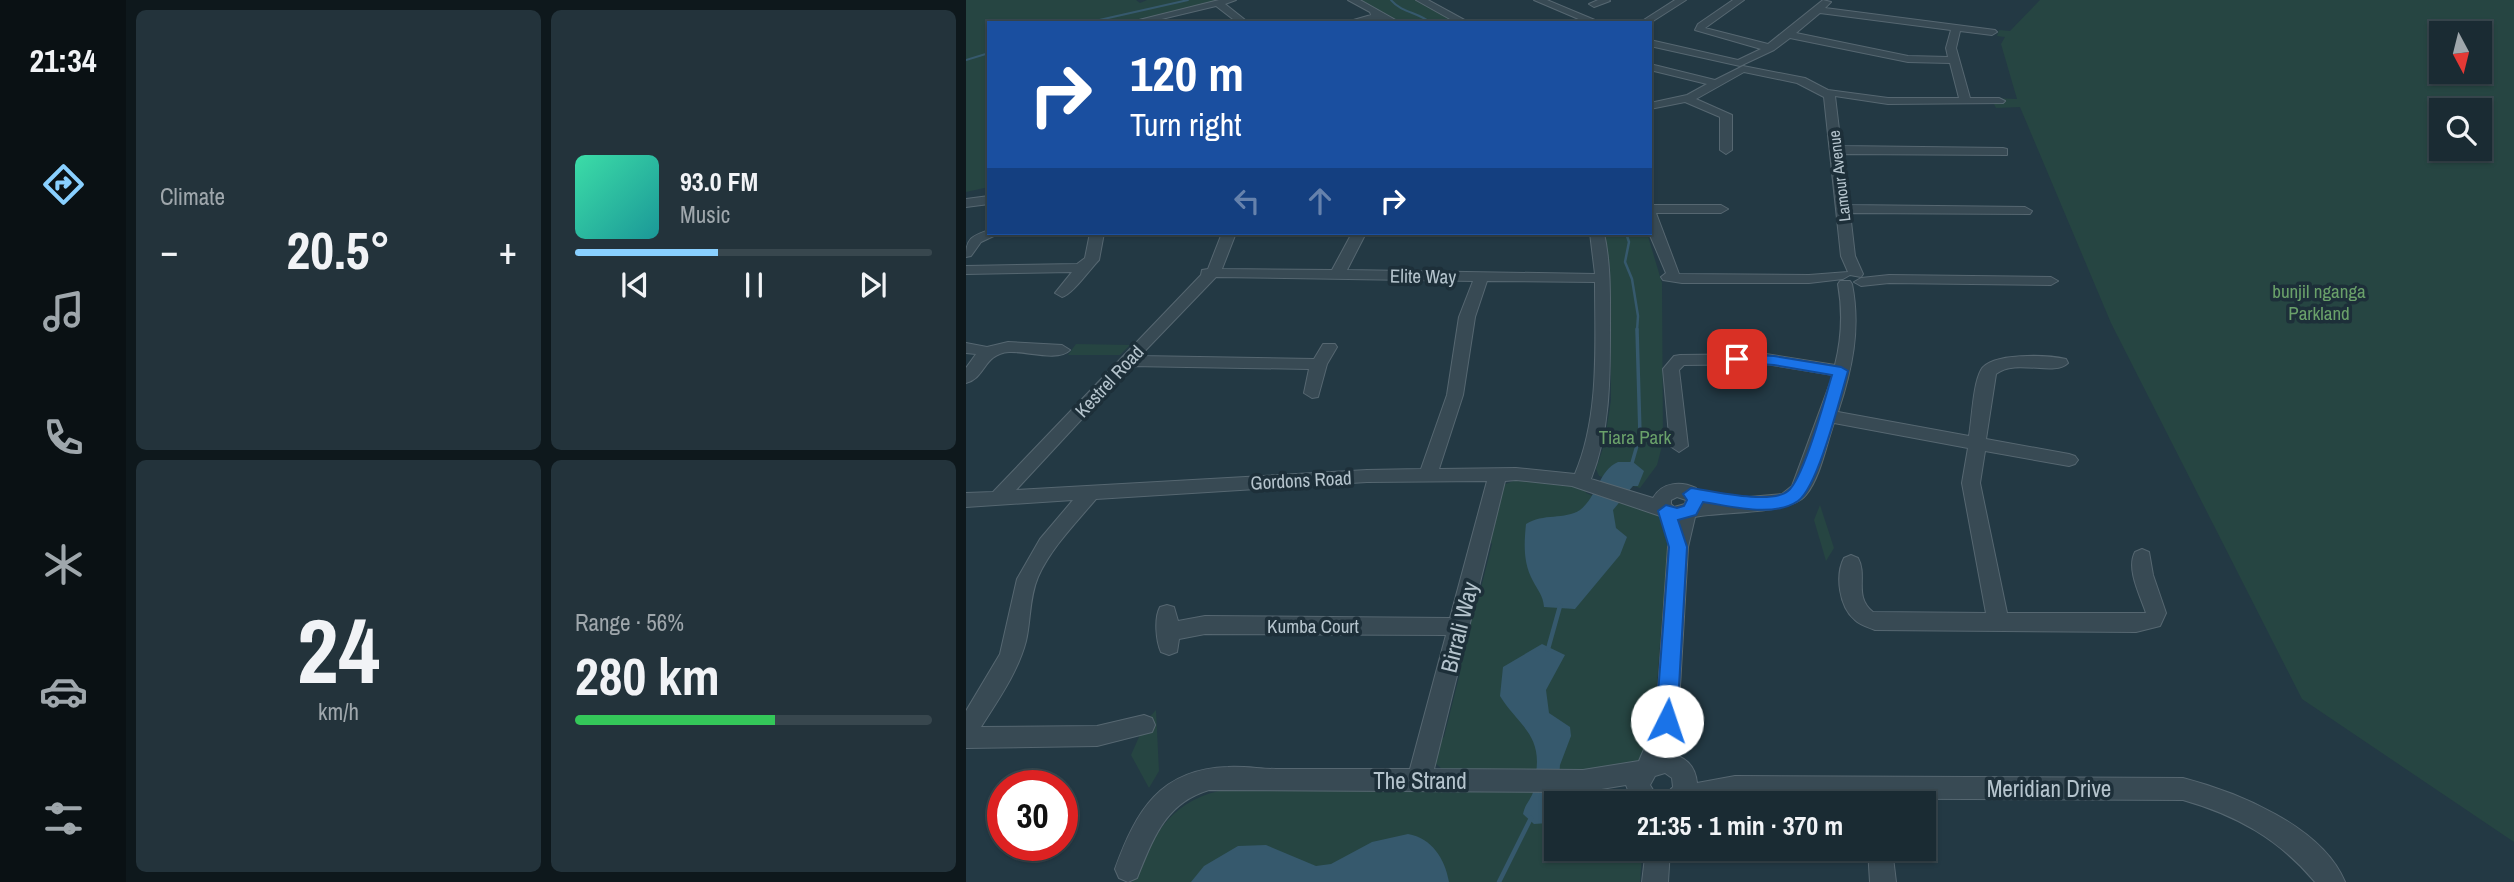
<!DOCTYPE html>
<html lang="en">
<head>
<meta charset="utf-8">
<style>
  :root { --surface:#1a2b33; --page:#23333b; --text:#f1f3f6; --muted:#9fa7ac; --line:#38474e; --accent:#89d0ff }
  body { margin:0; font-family:"Archivo Narrow",sans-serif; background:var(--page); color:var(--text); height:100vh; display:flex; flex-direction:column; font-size:26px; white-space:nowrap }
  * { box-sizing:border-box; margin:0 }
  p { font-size:23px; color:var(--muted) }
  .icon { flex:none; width:38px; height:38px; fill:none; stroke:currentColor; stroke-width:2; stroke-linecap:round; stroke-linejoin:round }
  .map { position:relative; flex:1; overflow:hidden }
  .side { display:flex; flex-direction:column; gap:10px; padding:10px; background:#0e181c; width:840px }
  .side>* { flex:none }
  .guide { position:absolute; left:21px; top:21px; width:665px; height:214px; border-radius:0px; box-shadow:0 2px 5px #0004,0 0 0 2px var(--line); background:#1a4fa0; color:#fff; overflow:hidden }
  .needle { width:46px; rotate:173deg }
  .tools { position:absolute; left:1463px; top:21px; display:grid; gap:14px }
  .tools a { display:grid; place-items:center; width:63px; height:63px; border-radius:0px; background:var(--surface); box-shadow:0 2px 5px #0004,0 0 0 2px var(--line); font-size:35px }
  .speed { position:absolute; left:21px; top:770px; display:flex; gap:14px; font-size:35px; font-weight:700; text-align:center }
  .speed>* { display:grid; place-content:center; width:91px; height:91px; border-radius:50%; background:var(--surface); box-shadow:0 2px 5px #0004,0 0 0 2px var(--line); line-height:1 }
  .speed .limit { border:10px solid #d22; background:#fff; color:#111 }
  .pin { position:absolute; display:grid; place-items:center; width:60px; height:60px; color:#fff; margin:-30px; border-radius:14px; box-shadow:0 4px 10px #0006 }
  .me { position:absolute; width:77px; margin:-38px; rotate:4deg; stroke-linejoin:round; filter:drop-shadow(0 0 5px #0008) }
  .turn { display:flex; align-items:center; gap:24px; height:147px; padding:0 28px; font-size:32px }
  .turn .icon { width:91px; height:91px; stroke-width:2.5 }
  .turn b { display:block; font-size:49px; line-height:60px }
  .lanes { display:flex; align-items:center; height:66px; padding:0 28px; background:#0003; justify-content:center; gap:35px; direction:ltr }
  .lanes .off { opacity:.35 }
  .big { font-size:52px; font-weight:800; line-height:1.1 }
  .side .tile { flex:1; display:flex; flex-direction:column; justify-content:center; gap:10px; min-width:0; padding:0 24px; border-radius:10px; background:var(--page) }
  .side .dial { align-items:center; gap:0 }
  .dial b { font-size:91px; line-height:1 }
  .song { display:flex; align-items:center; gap:21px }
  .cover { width:84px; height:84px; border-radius:10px; background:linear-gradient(135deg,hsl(160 70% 55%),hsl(180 70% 35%)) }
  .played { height:7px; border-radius:4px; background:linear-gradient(90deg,var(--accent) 40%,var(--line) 40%) }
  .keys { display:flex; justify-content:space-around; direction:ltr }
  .heat { display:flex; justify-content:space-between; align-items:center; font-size:38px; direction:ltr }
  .charge { height:10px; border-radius:5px; background:linear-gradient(90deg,#34c759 56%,var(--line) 0) }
  .side .tiles { flex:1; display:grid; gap:10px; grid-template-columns:repeat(2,1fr) }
  .trip { position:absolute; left:578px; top:791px; width:392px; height:70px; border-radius:0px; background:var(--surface); box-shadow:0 2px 5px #0004,0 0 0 2px var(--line); font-weight:800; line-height:70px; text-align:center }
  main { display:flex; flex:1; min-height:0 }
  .dock { display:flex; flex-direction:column; width:126px; justify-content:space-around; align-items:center; background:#0a1114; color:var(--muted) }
  .dock .icon { width:49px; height:49px }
  .dock .current { color:var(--accent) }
  .dock b { font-size:32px; color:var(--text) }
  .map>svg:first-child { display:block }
  .green { fill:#264542; fill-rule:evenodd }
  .water { fill:#36596d }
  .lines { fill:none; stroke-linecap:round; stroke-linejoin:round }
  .stream-far3 { stroke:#36596d; stroke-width:2 }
  .stream-far2 { stroke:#36596d; stroke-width:2.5 }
  .stream-far1 { stroke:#36596d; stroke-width:3.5 }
  .stream { stroke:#36596d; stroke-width:4.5 }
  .minor-casing { stroke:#566771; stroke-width:2 }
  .minor { fill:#384a54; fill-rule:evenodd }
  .route { fill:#1a73e8; stroke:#114b97; stroke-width:2 }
  .labels { text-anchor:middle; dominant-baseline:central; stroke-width:7; stroke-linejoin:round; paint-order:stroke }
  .far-street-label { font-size:16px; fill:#b5c4cd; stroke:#1d2f39 }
  .street-label { font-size:19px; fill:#b5c4cd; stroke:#1d2f39 }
  .park-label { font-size:19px; fill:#6aa16a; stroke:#1d2f39 }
  .near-street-label { font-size:23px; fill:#b5c4cd; stroke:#1d2f39 }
</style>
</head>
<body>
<main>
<nav class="dock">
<b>21:34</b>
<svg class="icon current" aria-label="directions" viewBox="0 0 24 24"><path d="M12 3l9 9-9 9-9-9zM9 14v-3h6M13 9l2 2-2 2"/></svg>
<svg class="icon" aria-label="music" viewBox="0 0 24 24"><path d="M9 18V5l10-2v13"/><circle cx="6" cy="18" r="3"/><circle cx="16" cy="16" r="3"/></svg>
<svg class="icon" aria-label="phone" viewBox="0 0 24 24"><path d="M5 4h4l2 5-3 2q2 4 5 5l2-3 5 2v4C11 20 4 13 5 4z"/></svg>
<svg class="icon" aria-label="climate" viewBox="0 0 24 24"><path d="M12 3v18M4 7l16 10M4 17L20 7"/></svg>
<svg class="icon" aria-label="car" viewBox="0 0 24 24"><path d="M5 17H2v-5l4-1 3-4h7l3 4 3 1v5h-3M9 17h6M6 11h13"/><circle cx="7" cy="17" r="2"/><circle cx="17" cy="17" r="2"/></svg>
<svg class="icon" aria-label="filters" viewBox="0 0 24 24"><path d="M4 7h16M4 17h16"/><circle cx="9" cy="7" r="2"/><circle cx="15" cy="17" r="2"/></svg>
</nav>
<section class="side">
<div class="tiles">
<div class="tile"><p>Climate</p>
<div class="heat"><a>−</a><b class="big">20.5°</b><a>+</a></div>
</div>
<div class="tile">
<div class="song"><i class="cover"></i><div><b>93.0 FM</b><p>Music</p></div></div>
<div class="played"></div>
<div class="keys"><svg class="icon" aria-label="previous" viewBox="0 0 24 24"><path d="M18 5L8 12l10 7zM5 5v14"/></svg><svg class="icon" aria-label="pause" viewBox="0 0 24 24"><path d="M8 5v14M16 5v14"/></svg><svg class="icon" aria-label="next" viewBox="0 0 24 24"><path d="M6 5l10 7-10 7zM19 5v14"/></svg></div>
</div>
<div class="tile dial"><b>24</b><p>km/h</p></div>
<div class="tile"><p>Range · 56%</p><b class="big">280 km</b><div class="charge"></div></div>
</div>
</section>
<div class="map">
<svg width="1548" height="882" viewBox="0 0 1548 882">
  <rect width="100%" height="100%" fill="#233944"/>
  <g class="green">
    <polygon points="0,0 170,0 174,3 181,0 259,0 160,23 23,23 23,187 0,192"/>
    <polygon points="394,0 451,0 494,23 436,23"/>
    <path d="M1074,0H1548V842L1336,699L1145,323L1054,107L1030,108L1025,98L1051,99L1035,44L1039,37L1031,36L1033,30L1044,31ZM1475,33H1514V72H1475ZM1475,110H1514V149H1475Z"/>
    <polygon points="637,233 681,233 696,283 697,442 691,465 674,488 633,476 630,469 638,445 645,400 644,268"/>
    <polygon points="110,344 164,345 154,355 102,355"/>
    <path d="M550,480L587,482L619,488L620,493C629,497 642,502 652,503C657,504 663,501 668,502C718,515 704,561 701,599L697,603L688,723L692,728L676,761L647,772L477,770L468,762L471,742L478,737L494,673L490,668L508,595L514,592L526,544L522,538L537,485Z"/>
    <polygon points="854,505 868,548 860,561 848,520"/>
    <polygon points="190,710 193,771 183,788 165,755 180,721"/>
    <path d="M263,789L636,790L658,796L668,803H590V849L683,850L676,857L674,882H166C188,833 206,798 263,789Z"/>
  </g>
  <g class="water">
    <path d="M652,462H667L678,471L672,486H667L647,510L650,528L661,537L654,555L609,609L578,607C577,595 572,591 567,581C557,563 558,544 560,524C577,513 599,520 614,510C631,497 633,470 652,462Z"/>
    <path d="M576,644L599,655L580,690L583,713L604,727L605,736L594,765L590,816L582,823L568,824L557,814C559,805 562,803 566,795C569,789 569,779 570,773C576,734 552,725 534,696L537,667Z"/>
    <path d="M442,834C466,838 479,859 483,882H225L238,866L272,846L300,845L350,866L365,864L406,842Z"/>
  </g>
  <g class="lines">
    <g class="stream-far3">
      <path d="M425,0C436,13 452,12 465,23"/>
      <polyline points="120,23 222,0"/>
      <polyline points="0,60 23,53"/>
    </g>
    <polyline class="stream-far2" points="660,233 663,242 659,262 666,279 672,316 671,331"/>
    <polyline class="stream-far1" points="666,463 674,435 671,329"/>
    <g class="stream">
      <polyline points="582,649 594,606"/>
      <polyline points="533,882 565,818"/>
    </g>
    <g class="minor-casing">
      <g id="minor">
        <polygon points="253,0 270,0 259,4 283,23 272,23 250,6 179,23 161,23"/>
        <polygon points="382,0 394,0 435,23 421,23 412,19 377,23 405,15 404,12"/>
        <polygon points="450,0 462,0 504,23 491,23"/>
        <polygon points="568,0 581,0 636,23 622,23"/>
        <polygon points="632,0 643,0 644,1 628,7 623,4"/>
        <polygon points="709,0 720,0 684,23 673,23"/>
        <path d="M767,0H778L739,28L802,44L857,0L865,2L859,8L1029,30L1031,32L1026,35L994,31L990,48L1004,98H1033L1039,101L1037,103L922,104L869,96L875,146L1037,148L1041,149V155L876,154L882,205L1059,207L1066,211L1064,214L884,213L889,256L897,274L895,277L884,275L877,279L843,283H716L697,280L695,277L700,273L683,233L684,205H755L762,209L755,213H690L713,274L843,275L882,272L875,256L858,97L831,83L778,72L730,99L766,115V150L760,154L754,150V117L719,102L684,109V103L721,95L741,84L684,70V64L749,80L777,66L839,78L862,90L922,98H993L984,63L942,62L824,38L808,50L774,66L684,46V40L772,60L795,49L729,30L732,24ZM854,13L985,30L980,48L982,57L942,56L830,33Z"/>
        <polygon points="543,20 566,23 538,23"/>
        <polygon points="23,196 23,204 0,207 0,199"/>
        <path d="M23,230V233H34L15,242L5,256L0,257C0,238 6,236 23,230Z"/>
        <path d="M124,233H138L133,260C124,269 107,294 96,297L89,293L106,272L0,274V266L111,264L119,258Z"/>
        <path d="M256,233H270L256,269L366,270L386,233H400L381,270L629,274L624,233H638C645,265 644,296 644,329C644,381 644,431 625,479L687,498C696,482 715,481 730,488L738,501L816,494L826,486L867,375L800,364L718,365L713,370L722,446L713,452L704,446L697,369L708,356L714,355L800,354L869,365C876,337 877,312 872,284L874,281H884L886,284C895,329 886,370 872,412L1003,436C1006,419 1007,384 1015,370C1025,352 1082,355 1100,359L1102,363C1088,377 1050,358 1030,374L1020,439L1103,454L1109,456L1112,460L1109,464L1103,466L1019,451L1014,483L1041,613H1180C1174,595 1160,569 1169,552L1176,549L1183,552L1187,575L1200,613L1194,626L1170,632L909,630C902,627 894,625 889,620C873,607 869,575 878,558L885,555L892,558C902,576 887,596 907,612L1020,613L996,483L1002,448L868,423C860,445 855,476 840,495C824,515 756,511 729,517L722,547L712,721L701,752C719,757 729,764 731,783L769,776L1217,778C1271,792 1356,826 1379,882H1349C1313,839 1270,815 1217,800L769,798L743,803H699L701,793L707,787L706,778L699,773L689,776L684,785L695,803H667L660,785L617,792L243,790C199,803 187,839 171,878L162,882L153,878L149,869C170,811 194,769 262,767C278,766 295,769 310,769C355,769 400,769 444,769L480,635L239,634L213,639L211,652L203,655L195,652C190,641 188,618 194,607L201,605L208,607L212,621L239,616L484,618L521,481L401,482L130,499C109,524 85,548 72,577C63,598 65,620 60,641C52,672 32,700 15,727L131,726L178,715L186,718L189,725L186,732L131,746L0,748V711L34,654L51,579L74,539L107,500L0,507V493L27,492L235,275L236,270L242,269ZM250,277L507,281L493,317L481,395L455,469L401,470L50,490L165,366L343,369L338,393L346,398L352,397L361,364L371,347L369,344H357L348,359L174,356ZM521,281L629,282C629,345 634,415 609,474L550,468L473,469L497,395L509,317ZM550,480L606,486L709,521L702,547L690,721L673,761L617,770L468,769L539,481ZM711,497L720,500L719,504L708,507L705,504V500Z"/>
        <polygon points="923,275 1085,277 1092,281 1085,285 923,283 895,286 888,282 895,278"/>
        <path d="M42,342L96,345L104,350C92,362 60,351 43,352C17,354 20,378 0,383V368L10,354L0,353V343L21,347Z"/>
        <polygon points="680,849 704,849 702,882 676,882"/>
        <polygon points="902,849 926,849 930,882 904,882"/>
      </g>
    </g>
    <use href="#minor" class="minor"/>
  </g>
  <path class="route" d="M771,354L808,356L875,367L882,371C874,398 852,487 832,501C807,518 765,506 737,502L730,515L712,520L721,547L711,721L708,728L701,730L693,728L690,721L703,547L692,511L700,505L711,508L718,506L721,500L717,494L725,488C746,491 805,505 822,491C838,478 859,398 866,375L808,365L766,362L763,359L766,355Z"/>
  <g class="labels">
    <g class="far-street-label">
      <text transform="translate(873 176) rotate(-97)">Lamour Avenue</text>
    </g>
    <g class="street-label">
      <text transform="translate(457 276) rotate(1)">Elite Way</text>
      <text transform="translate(143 381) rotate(-47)">Kestrel Road</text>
      <text transform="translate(335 480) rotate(-3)">Gordons Road</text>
      <text x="347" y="626">Kumba Court</text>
    </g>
    <g class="park-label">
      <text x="1353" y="291">bunjil nganga<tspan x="1353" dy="22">Parkland</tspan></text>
      <text x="669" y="437">Tiara Park</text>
    </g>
    <g class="near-street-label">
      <text transform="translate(493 627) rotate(-76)">Birrali Way</text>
      <text x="454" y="780">The Strand</text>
      <text x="1083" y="788">Meridian Drive</text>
    </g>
  </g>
</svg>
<div class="tools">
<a><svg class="needle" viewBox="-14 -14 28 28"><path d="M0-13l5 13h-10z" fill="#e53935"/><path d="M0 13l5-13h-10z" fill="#9fa7ac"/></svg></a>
<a><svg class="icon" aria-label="search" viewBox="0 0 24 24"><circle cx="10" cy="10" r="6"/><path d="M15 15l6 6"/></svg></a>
</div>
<div class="speed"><div class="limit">30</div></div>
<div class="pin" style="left:771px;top:359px;background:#d93025"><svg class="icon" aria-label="arrive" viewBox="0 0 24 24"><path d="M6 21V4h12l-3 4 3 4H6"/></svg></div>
<svg class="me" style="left:701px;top:721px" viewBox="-20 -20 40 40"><circle r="19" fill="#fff"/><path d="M0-13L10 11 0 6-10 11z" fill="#1a73e8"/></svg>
<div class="trip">21:35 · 1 min · 370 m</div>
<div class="guide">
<div class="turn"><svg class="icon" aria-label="right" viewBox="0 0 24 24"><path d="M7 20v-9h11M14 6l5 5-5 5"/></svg><div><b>120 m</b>Turn right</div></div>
<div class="lanes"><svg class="icon off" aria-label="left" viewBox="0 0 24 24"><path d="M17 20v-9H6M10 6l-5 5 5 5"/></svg><svg class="icon off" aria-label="ahead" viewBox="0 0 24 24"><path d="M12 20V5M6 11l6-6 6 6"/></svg><svg class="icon" aria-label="right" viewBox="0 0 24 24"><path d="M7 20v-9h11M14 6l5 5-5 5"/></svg></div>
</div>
</div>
</main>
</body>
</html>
